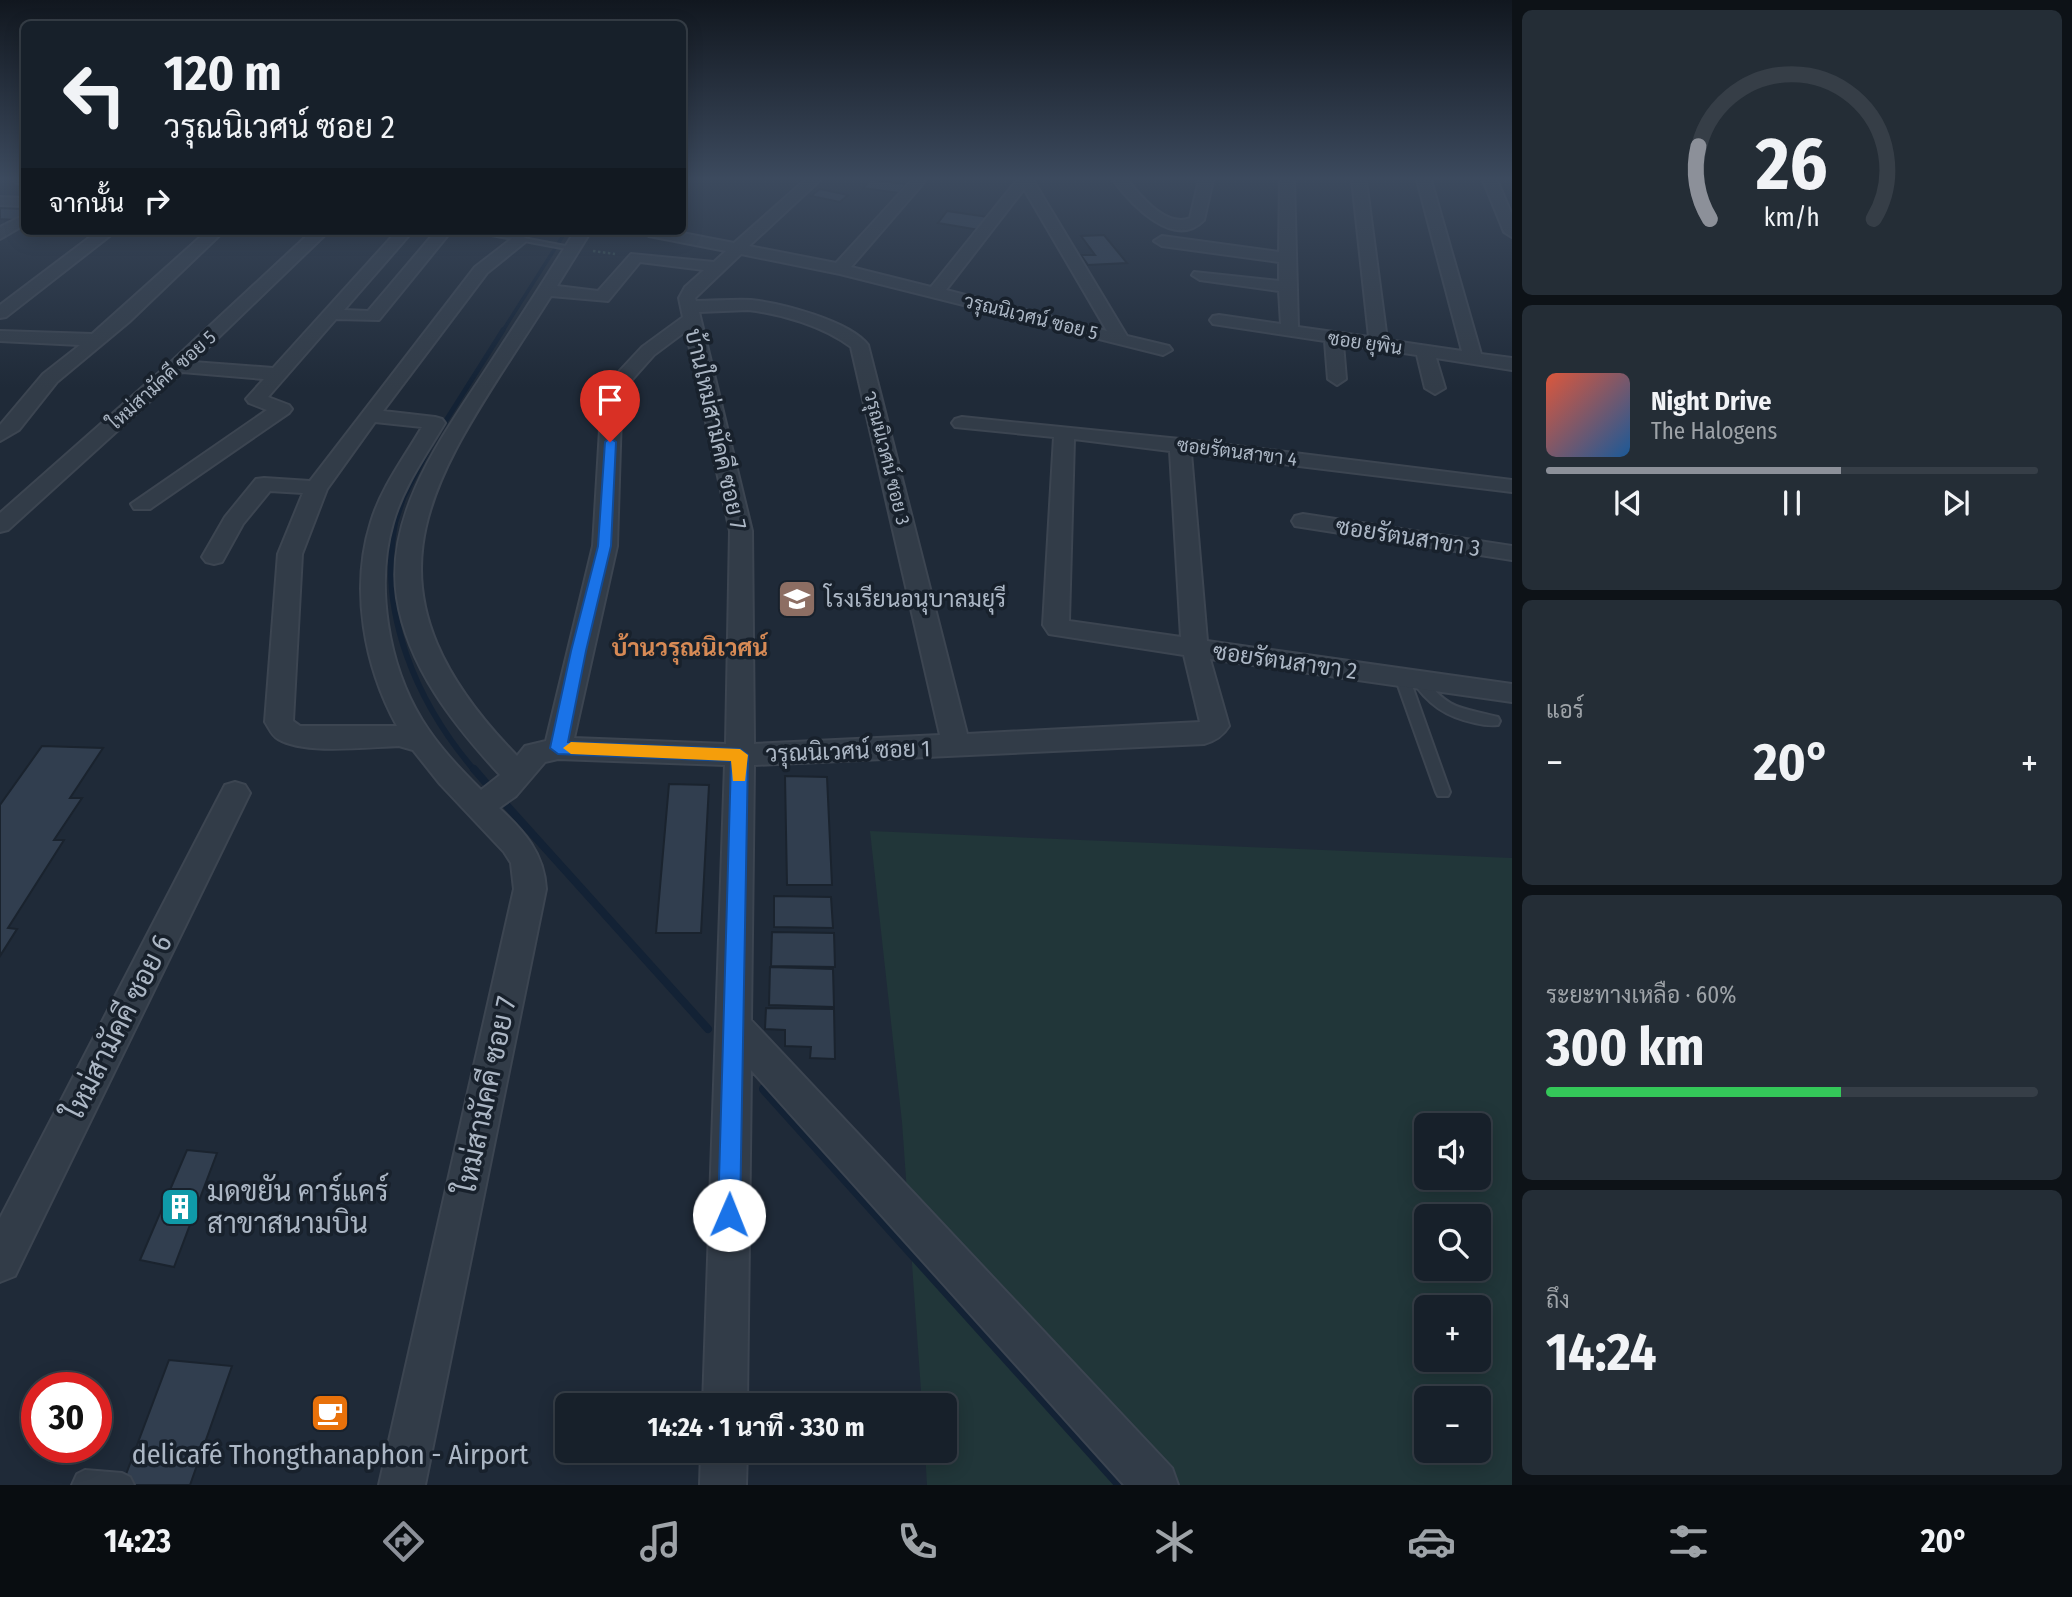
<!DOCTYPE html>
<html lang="th">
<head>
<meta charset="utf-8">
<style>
  :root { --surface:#17202a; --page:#242d36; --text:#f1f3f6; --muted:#9ea3a8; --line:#363e47; --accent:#8c9099 }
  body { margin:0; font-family:"Fira Sans Condensed",Sarabun,sans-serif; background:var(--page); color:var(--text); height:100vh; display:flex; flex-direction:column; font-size:26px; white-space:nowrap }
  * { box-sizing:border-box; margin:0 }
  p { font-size:23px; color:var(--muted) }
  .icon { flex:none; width:38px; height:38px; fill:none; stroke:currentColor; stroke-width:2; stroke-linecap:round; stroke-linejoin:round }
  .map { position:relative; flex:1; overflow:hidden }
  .details { display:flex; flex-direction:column; gap:10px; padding:10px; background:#0d1217; width:560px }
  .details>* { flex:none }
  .hud { position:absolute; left:21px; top:21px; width:665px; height:214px; border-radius:10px; box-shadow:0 4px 18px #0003,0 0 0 2px var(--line); background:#17202a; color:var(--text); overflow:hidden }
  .tools { position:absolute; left:1414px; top:1113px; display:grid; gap:14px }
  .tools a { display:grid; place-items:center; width:77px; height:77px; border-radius:10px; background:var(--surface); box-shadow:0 4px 18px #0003,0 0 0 2px var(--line); font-size:35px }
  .speed { position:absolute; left:21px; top:1372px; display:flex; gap:14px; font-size:35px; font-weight:700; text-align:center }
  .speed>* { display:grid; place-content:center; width:91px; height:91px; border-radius:50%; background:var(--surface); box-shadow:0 4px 18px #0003,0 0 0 2px var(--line); line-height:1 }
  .speed .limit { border:10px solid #d22; background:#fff; color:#111 }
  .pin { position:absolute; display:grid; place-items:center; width:60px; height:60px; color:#fff; margin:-72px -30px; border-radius:50% 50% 50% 0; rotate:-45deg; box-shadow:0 0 7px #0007 }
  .pin .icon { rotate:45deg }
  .me { position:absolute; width:77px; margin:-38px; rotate:1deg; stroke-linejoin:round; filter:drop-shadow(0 0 5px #0008) }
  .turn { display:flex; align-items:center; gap:24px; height:147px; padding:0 28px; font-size:32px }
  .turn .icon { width:91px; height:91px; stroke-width:2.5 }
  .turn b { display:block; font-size:49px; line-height:60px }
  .then { display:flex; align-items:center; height:66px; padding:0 28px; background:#0003; gap:14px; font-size:26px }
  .big { font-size:52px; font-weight:700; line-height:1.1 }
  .details .card { flex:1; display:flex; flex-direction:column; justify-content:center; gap:10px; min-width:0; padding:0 24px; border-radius:10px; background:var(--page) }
  .details .dial { align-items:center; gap:0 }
  .dial svg { height:182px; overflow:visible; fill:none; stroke:var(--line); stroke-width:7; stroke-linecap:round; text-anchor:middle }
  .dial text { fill:var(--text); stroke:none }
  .song { display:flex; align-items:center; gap:21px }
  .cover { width:84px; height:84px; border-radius:10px; background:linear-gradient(135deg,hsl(10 70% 55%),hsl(210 70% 35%)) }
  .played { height:7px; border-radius:4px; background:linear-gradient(90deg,var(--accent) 60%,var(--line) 60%) }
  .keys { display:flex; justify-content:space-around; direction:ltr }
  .heat { display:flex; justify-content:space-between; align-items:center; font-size:38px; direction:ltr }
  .charge { height:10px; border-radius:5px; background:linear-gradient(90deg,#34c759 60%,var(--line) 0) }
  .trip { position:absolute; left:555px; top:1393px; width:402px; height:70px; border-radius:10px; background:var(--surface); box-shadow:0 4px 18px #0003,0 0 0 2px var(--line); font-weight:700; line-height:70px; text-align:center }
  .menu { display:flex; height:112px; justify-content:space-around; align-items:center; background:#090d11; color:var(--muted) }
  .menu .icon { width:49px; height:49px }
  .menu .current { color:var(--accent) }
  .menu b { font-size:32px; color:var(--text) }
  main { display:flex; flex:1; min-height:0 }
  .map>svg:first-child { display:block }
  .green { fill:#213639; fill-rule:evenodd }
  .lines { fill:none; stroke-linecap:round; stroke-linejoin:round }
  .stream-far4 { stroke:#132235; stroke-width:3.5 }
  .stream-far3 { stroke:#132235; stroke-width:5 }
  .stream-far2 { stroke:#132235; stroke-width:6 }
  .stream-far1 { stroke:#132235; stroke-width:8 }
  .stream { stroke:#132235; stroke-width:10 }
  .building { fill:#313e4f; stroke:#1a232e; stroke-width:2 }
  .lane-casing { stroke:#3c4551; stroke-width:4 }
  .street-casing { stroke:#3c4551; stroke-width:4 }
  .path { stroke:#395051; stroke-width:2.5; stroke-dasharray:2.5 2.5; stroke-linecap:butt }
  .lane { fill:#323c48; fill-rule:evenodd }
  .street { fill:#323c48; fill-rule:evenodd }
  .route { fill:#1a73e8; stroke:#114b97; stroke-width:2 }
  .slow { fill:#f59e0b }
  .labels { text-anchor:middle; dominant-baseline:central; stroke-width:7; stroke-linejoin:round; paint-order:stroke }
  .far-street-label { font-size:19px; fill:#acb7c5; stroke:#18212c }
  .street-label { font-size:23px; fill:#acb7c5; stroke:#18212c }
  .poi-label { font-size:23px; fill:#acb7c5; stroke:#18212c; text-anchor:start }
  .neighbourhood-label { font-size:24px; font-weight:bold; fill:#d78a55; stroke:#18212c }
  .near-street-label { font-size:28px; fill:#acb7c5; stroke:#18212c }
  .near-poi-label { font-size:28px; fill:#acb7c5; stroke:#18212c; text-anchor:start }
</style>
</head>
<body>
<main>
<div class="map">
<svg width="1512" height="1485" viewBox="0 0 1512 1485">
  <rect width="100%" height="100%" fill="#1f2a38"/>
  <path class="green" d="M870,831L1512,858V1485H927L925,1451H945V1405H922L902,1122ZM1426,1125H1479V1178H1426ZM1426,1216H1479V1269H1426ZM1426,1307H1479V1360H1426ZM1426,1398H1479V1451H1426Z"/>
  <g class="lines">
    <polyline class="stream-far4" points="502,332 566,231"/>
    <g class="stream-far3">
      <polyline points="440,430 503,330"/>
      <polyline points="395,524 404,497 430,446"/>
    </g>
    <path class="stream-far2" d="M395,523C378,613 416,702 475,771"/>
    <g class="stream-far1">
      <polyline points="474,769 492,790"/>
      <polyline points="500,798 708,1029"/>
    </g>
    <polyline class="stream" points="764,1089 1120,1485"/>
  </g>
  <g class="building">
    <polygon points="870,180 873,180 906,184 899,193 863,188"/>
    <polygon points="820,189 848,195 840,202 811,196"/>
    <polygon points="0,208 24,209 24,213 14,220 0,219"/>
    <polygon points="947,211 988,217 979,230 938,223"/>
    <polygon points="1104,235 1127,263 1088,265 1081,255 1095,255 1081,236"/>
    <polygon points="42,746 103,748 70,798 82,798 54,840 64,840 8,928 17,929 0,956 0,805"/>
    <polygon points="785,776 827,777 832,885 787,885"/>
    <polygon points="669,784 709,785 701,933 656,933"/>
    <polygon points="774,896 831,897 833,928 774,927"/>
    <polygon points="772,932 834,933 835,967 771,966"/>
    <polygon points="770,967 833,969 834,1007 769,1005"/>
    <polygon points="766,1008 834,1009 835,1059 810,1058 811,1047 785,1046 785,1030 765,1029"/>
    <polygon points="187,1150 217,1153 174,1267 140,1260"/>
    <polygon points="169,1360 232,1366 190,1485 122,1485"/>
  </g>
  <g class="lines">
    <g class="lane-casing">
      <g id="lane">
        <polygon points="470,231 487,231 576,248 572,250"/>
        <polygon points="1402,672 1409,677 1450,792 1448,796 1438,796 1436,792 1395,677"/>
        <path d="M1418,674L1423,676C1449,711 1460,707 1498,717L1500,721L1498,725C1490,726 1483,725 1475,723C1446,717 1427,704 1411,679Z"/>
        <polygon points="85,1470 122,1473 130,1477 134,1485 72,1485 77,1474"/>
      </g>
    </g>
    <g class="street-casing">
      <g id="street">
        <polygon points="14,180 24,180 24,184 16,183"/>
        <path d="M805,180H820L749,246L836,263L912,180H926L851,267L931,287L1017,180H1033L1127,336L1169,346L1172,350L1163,355L840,274L741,254L695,298L696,301C714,301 733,299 751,300C781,303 850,321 868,345L967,734L1200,722L1184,655L1049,634L1043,625L1054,437L955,427L952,423L955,419L962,417L1180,439L1512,480V492L1191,453L1207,641L1512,684V702L1210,659L1229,726C1223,736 1215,741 1204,744L754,765L751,1020L1172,1468L1178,1485H1124L751,1070L747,1405H703L725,765L558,759L545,762L516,796L499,808C524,831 544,853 546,889L425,1485H379L514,889L511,863L504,852L440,784L413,750L399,746C367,747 305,755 278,739C272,736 269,728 265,722L278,554L303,493L270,491L243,524L222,562L214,564L206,562L202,557L225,517L256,479L264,478L310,481L475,267L514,237H524L527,240L524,243L487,273L383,411L435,417L442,419L445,423C426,455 403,487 393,523C375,585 388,665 422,720C438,746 459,768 481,790L500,775C454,725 408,668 397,598C384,512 445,433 489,365C518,321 547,276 575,231H591L557,286L598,291L631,254L714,262L726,251L649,236L641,231H672L734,243ZM1024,189L1107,331L946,290ZM640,262L704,270L685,287L679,298L683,317L642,347L614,377L601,413L593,546L546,741L525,746L517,756C341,575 440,472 551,296L608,301ZM748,310C782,314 823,326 851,347L940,735L754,744L752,531L699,312ZM686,331L730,531L726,744L574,738L617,546L621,413L630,382L654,355ZM375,422L422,427C404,458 381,488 371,522C350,588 364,666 397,726H300L293,721L302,554L327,489ZM1074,439L1170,451L1181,637L1069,621Z"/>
        <path d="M1113,180H1127C1141,196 1166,228 1190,218L1199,180H1213L1204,220C1174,251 1131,204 1113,180Z"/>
        <polygon points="1280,180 1294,180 1298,327 1369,337 1352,180 1366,180 1387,340 1462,351 1417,180 1431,180 1481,354 1512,358 1512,370 1436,358 1445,388 1435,394 1425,388 1417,355 1343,344 1346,379 1337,385 1328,379 1325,341 1213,324 1210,320 1213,316 1219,315 1281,324 1279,291 1200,280 1192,275 1194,272 1279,281 1279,262 1162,246 1154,241 1162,236 1279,252"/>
        <polygon points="1483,180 1497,180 1512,215 1512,237 1504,232"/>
        <polygon points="0,197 24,198 24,206 0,205"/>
        <polygon points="24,215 24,225 0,239 0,227"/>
        <polygon points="98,231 116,231 6,317 0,318 0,305"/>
        <polygon points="207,231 224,231 129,322 57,382 19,430 0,441 0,425 43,374 80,345 0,341 0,331 92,334"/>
        <polygon points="312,231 329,231 193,362 273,368 397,231 411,233 344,310 368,311 435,232 442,231 448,235 379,320 336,319 268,397 289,405 292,409 289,413 150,509 134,509 131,504 267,410 249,403 246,399 264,379 182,372 8,530 0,532 0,513 171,362"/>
        <polygon points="1303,514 1512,546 1512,560 1295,526 1292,521 1295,516"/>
        <polygon points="235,782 245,785 250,793 15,1276 0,1282 0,1218 225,785"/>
        <polygon points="701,1451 747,1451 746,1485 700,1485"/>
      </g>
    </g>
    <polyline class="path" points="593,251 615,254"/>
    <use href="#lane" class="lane"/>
    <use href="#street" class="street"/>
  </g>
  <linearGradient id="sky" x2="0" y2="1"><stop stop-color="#11171f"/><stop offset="0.46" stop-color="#3c4a5e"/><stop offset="1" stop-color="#3c4a5e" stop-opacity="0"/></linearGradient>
  <rect width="1512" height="388" fill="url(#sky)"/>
  <polygon class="route" points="610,438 616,442 611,546 586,651 568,742 740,749 748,755 740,1215 737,1223 729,1226 721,1223 718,1215 731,761 558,754 550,748 571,651 598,546 605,442"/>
  <polygon class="slow" points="571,742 740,749 748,755 745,781 733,781 731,761 571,754 563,748"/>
  <defs>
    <g id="school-square" transform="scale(2.0125)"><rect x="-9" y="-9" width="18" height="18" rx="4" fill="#8d6e63" stroke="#18212c"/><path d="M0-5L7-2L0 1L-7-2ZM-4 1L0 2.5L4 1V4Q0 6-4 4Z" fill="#fff"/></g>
    <g id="building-square" transform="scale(2.0125)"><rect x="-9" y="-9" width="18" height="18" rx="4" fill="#0f9aa8" stroke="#18212c"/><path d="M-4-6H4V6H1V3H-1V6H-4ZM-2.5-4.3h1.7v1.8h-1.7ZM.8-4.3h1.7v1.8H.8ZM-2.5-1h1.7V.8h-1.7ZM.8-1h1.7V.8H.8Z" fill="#fff"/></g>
    <g id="cafe-square" transform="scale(2.0125)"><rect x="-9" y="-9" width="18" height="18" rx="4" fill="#e8710a" stroke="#18212c"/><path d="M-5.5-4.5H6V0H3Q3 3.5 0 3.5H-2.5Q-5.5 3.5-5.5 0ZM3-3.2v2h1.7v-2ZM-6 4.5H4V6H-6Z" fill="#fff"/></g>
  </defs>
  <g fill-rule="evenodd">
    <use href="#school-square" x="797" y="599"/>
    <use href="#building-square" x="180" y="1207"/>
    <use href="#cafe-square" x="330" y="1413"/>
  </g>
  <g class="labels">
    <g class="far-street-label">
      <text transform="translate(1031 317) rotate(14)">วรุณนิเวศน์ ซอย 5</text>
      <text transform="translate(1365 343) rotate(8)">ซอย ยุพิน</text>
      <text transform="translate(162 380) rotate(-42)">ใหม่สามัคคี ซอย 5</text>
      <text transform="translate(1237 452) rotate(7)">ซอยรัตนสาขา 4</text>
      <text transform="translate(887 458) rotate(76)">วรุณนิเวศน์ ซอย 3</text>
    </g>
    <g class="street-label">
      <text transform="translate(716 429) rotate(77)">บ้านใหม่สามัคคี ซอย 7</text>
      <text transform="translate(1408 537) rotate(9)">ซอยรัตนสาขา 3</text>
      <text transform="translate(1285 661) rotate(8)">ซอยรัตนสาขา 2</text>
      <text transform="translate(848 751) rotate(-2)">วรุณนิเวศน์ ซอย 1</text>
    </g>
    <g class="poi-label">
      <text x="824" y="599">โรงเรียนอนุบาลมยุรี</text>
    </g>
    <g class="neighbourhood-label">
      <text x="690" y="648">บ้านวรุณนิเวศน์</text>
    </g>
    <g class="near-street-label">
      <text transform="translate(118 1027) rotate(-63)">ใหม่สามัคคี ซอย 6</text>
      <text transform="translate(486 1095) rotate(-78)">ใหม่สามัคคี ซอย 7</text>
    </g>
    <g class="near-poi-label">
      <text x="207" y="1191">มดขยัน คาร์แคร์<tspan x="207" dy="32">สาขาสนามบิน</tspan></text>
      <text x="330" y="1454" text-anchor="middle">delicafé Thongthanaphon - Airport</text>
    </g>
  </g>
</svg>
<div class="tools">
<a><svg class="icon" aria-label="sound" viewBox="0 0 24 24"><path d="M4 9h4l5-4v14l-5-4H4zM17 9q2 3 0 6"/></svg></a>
<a><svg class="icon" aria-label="search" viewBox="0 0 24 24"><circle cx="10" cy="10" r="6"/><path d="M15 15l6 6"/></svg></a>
<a>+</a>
<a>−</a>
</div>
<div class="speed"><div class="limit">30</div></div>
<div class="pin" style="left:610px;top:442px;background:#d93025"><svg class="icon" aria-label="arrive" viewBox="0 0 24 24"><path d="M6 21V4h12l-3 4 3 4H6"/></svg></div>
<svg class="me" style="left:729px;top:1215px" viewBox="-20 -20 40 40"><circle r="19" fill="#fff"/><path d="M0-13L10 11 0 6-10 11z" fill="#1a73e8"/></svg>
<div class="trip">14:24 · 1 นาที · 330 m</div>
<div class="hud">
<div class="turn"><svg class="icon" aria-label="left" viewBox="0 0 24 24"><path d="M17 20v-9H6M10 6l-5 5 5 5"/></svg><div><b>120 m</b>วรุณนิเวศน์ ซอย 2</div></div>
<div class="then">จากนั้น<svg class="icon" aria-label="right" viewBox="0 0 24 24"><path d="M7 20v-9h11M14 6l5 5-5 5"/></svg></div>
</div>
</div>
<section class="details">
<div class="card dial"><svg viewBox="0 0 100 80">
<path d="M14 69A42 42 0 1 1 86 69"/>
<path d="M14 69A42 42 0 0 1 9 37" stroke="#8c9099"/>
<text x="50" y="56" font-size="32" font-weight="700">26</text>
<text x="50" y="72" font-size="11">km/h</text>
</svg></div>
<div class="card">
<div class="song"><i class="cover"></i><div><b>Night Drive</b><p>The Halogens</p></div></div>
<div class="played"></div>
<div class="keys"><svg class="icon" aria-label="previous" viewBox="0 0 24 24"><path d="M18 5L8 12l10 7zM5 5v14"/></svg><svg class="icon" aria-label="pause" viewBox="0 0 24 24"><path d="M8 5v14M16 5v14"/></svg><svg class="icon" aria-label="next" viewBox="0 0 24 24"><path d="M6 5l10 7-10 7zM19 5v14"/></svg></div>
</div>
<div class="card"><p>แอร์</p>
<div class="heat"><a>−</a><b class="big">20°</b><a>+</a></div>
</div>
<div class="card"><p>ระยะทางเหลือ · 60%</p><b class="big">300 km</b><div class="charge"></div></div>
<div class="card"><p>ถึง</p><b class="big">14:24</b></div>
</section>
</main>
<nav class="menu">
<b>14:23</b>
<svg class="icon current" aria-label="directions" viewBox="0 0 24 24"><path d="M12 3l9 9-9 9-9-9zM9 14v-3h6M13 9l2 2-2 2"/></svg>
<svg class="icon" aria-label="music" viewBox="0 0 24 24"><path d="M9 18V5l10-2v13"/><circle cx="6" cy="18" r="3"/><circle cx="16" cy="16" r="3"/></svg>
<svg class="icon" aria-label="phone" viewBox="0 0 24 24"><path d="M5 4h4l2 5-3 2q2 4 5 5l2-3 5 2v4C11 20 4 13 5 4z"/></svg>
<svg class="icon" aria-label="climate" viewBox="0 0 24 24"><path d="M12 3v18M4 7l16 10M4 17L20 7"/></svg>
<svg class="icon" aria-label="car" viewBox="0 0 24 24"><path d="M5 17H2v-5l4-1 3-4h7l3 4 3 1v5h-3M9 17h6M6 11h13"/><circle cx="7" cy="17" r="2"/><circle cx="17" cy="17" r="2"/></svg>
<svg class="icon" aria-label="filters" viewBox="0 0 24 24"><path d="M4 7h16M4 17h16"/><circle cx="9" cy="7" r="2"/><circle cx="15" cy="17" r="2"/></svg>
<b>20°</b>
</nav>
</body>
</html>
